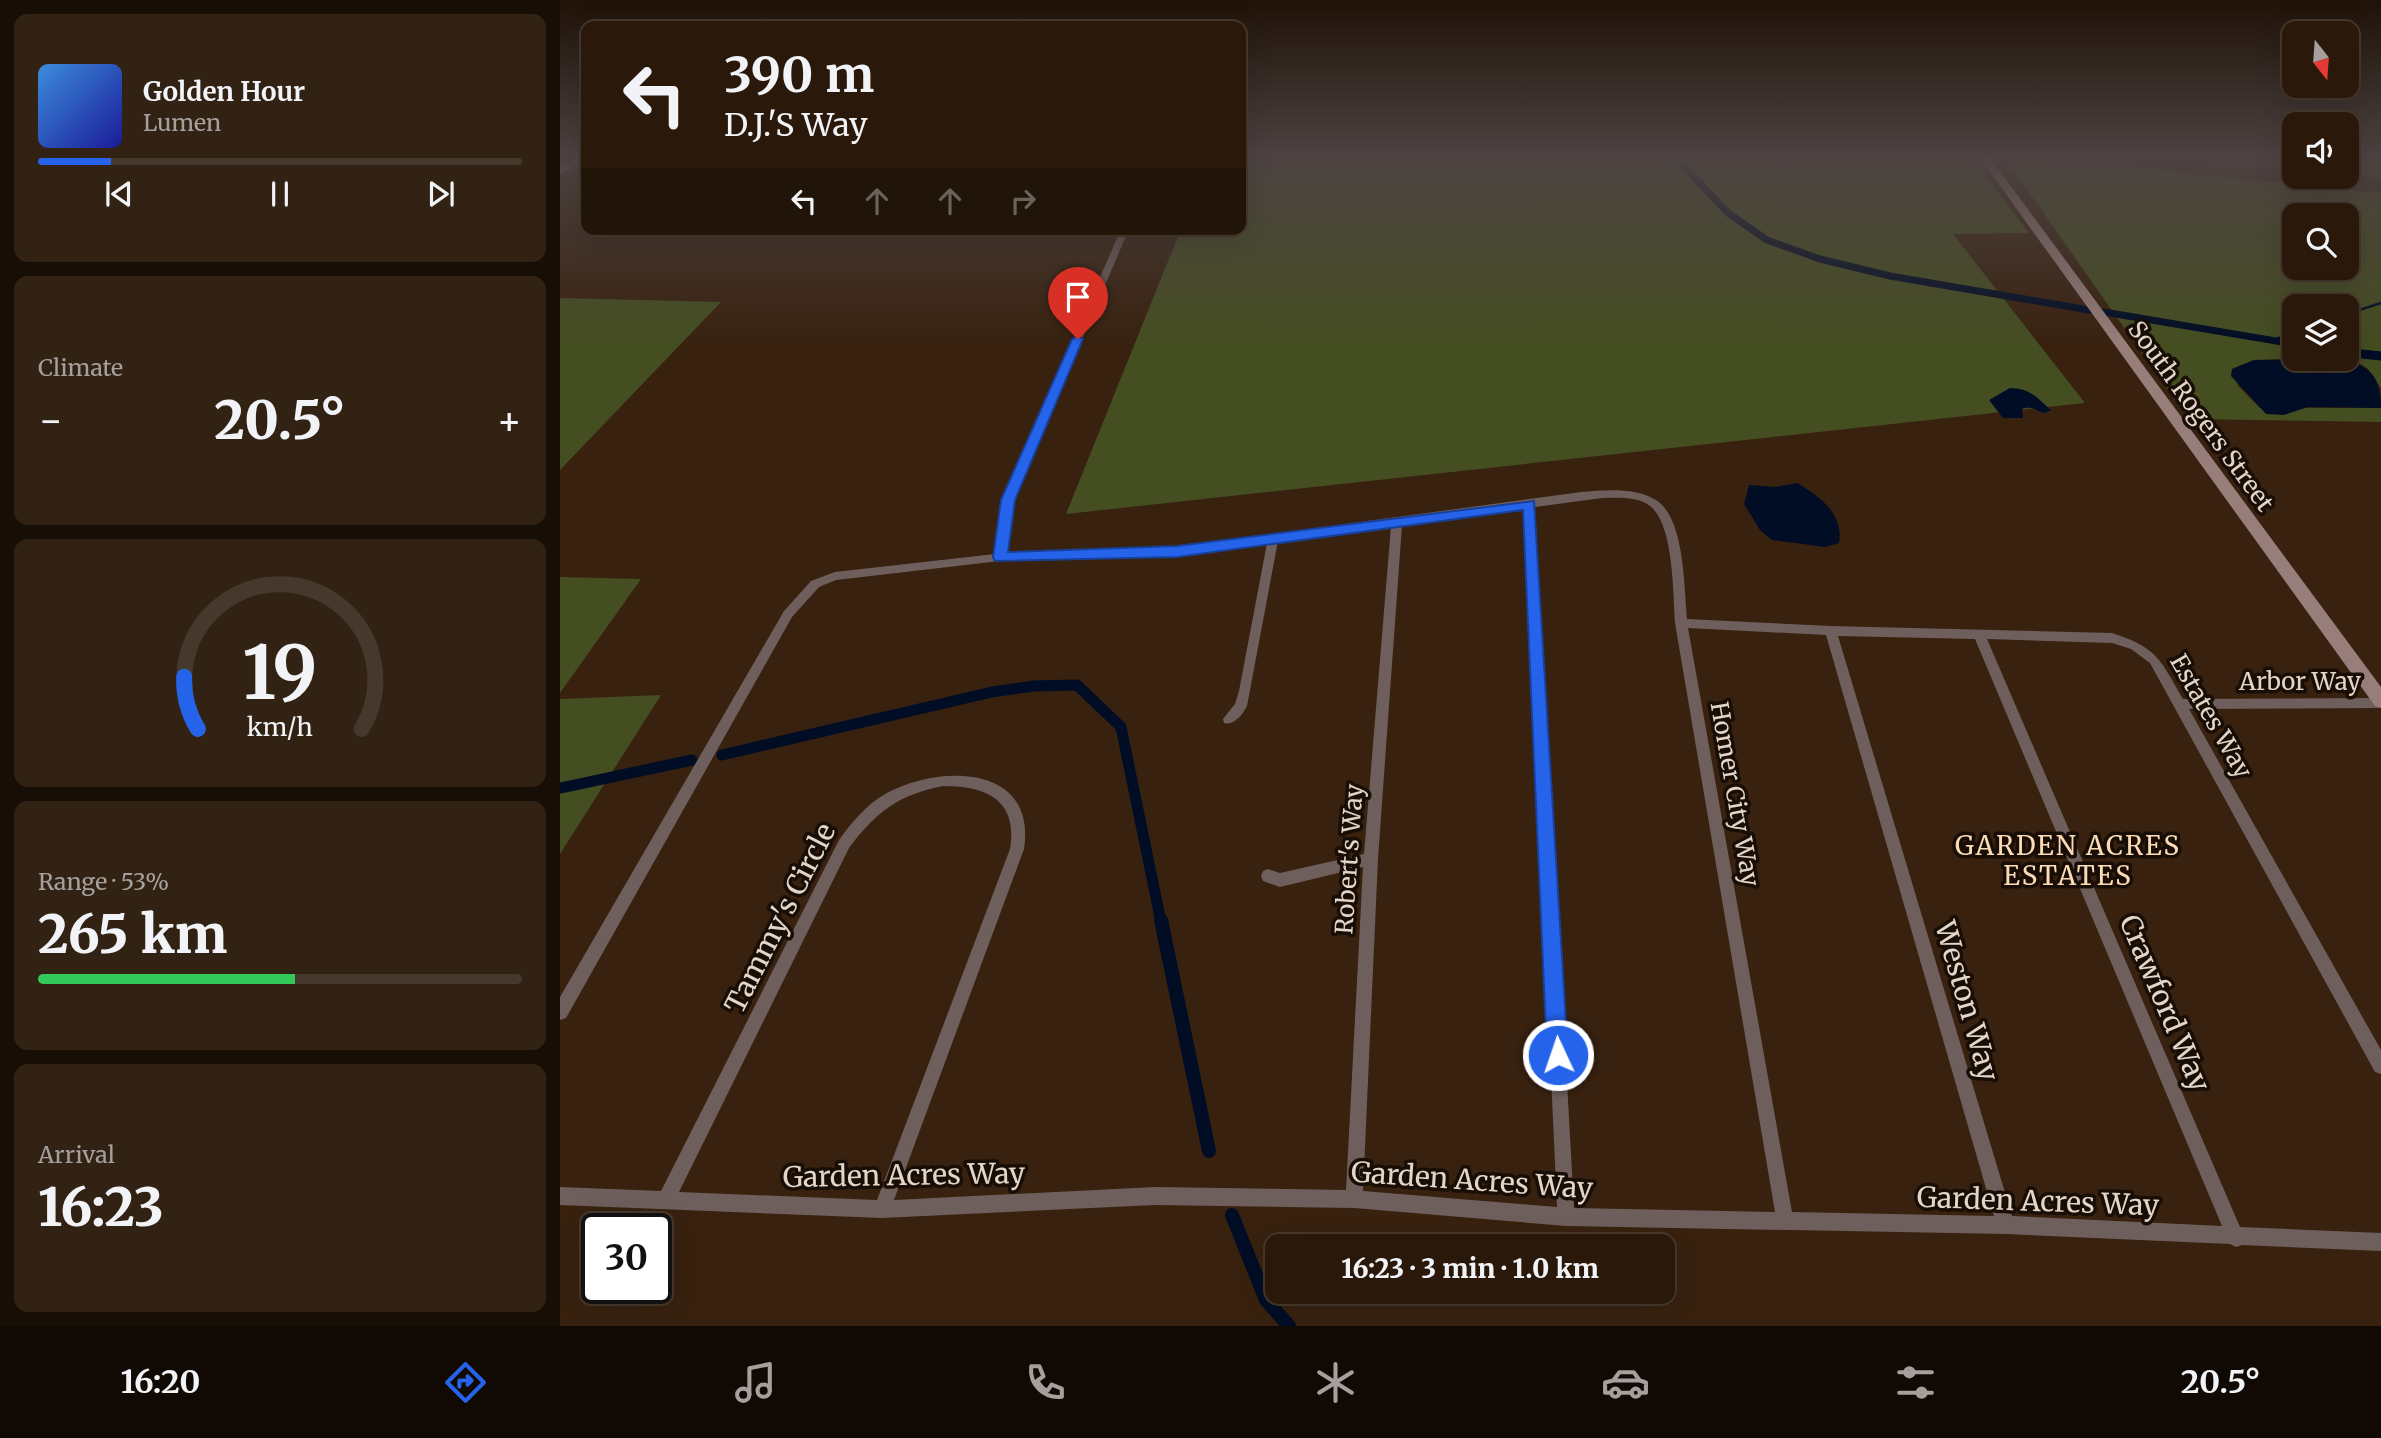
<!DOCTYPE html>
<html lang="en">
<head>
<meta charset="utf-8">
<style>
  :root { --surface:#2a190b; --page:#322214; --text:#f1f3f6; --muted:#a5a09d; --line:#46382c; --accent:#2563eb }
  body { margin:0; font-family:Merriweather,serif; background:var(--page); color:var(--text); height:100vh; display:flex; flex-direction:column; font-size:26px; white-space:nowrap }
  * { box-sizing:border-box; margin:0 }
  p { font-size:23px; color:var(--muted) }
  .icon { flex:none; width:38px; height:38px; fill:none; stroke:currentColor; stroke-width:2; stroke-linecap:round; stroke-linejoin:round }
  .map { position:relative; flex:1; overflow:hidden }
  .sheet { display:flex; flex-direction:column; gap:14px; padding:14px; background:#170e06; width:560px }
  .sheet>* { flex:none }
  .top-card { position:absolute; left:21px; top:21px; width:665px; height:214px; border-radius:14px; box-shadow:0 7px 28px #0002,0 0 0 2px var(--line); background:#2a190b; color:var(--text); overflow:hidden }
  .needle { width:46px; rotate:163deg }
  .fabs { position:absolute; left:1722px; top:21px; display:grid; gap:14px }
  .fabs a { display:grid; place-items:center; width:77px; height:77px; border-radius:14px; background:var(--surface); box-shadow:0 7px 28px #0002,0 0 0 2px var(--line); font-size:35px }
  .speed { position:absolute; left:21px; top:1213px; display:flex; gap:14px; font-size:35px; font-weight:700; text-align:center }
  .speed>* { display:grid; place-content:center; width:91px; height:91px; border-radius:50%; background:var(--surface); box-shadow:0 7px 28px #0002,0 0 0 2px var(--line); line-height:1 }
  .speed .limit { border:4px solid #111; border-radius:10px; background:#fff; color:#111 }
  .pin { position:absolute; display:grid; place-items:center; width:60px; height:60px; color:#fff; margin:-72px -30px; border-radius:50% 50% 50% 0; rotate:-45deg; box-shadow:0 0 7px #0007 }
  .pin .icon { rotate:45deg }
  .me { position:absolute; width:77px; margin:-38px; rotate:357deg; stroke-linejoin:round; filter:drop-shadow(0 0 5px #0008) }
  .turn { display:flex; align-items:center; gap:24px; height:147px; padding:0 28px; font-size:32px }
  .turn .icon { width:91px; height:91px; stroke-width:2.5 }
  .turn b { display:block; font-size:49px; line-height:60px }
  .lanes { display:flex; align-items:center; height:66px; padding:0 28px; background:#0003; justify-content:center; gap:35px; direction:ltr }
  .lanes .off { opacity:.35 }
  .big { font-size:52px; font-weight:800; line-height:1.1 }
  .sheet .widget { flex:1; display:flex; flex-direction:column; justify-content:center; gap:10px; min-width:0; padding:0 24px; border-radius:14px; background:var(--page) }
  .sheet .dial { align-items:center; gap:0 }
  .dial svg { height:182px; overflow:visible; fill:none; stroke:var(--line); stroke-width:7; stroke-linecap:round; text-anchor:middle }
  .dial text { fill:var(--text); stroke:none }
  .song { display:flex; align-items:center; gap:21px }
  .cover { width:84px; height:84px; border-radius:10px; background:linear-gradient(135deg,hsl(210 70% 55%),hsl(240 70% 35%)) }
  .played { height:7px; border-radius:4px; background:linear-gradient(90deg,var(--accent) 15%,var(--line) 15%) }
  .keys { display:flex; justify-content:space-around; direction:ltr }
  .heat { display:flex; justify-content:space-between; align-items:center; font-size:38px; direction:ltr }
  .charge { height:10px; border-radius:5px; background:linear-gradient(90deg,#34c759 53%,var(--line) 0) }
  .trip { position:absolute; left:705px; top:1234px; width:410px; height:70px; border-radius:14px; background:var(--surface); box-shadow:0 7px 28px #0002,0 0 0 2px var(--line); font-weight:800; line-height:70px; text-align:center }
  .dock { display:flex; height:112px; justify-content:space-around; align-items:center; background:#110a04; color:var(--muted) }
  .dock .icon { width:49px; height:49px }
  .dock .selected { color:var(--accent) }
  .dock b { font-size:32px; color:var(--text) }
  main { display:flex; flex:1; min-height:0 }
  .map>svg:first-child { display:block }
  .green { fill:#454e21; fill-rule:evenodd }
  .water { fill:#000d25 }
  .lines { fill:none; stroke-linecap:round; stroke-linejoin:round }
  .stream { stroke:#000d25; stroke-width:2.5 }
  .canal-far3 { stroke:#000d25; stroke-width:7 }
  .canal-far2 { stroke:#000d25; stroke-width:9 }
  .canal-far1 { stroke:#000d25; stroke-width:11 }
  .canal { stroke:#000d25; stroke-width:14 }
  .street { fill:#6f5f5c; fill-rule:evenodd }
  .secondary { fill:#977e7a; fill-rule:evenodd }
  .route { fill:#2563eb; stroke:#184099; stroke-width:2 }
  .labels { text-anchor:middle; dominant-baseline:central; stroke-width:7; stroke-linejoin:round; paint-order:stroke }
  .street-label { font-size:24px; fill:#e4d5c9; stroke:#180e06 }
  .neighbourhood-label { font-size:26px; letter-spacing:2px; fill:#fbdab6; stroke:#180e06 }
  .near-street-label { font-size:28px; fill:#e4d5c9; stroke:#180e06 }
</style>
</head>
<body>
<main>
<section class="sheet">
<div class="widget">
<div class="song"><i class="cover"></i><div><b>Golden Hour</b><p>Lumen</p></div></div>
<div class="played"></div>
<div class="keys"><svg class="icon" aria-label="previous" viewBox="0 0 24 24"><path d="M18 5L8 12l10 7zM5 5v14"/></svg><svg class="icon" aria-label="pause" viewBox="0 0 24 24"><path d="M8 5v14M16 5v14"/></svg><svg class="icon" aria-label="next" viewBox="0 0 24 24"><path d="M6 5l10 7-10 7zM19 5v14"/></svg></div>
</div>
<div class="widget"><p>Climate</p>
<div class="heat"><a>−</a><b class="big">20.5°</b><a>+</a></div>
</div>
<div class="widget dial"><svg viewBox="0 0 100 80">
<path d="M14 69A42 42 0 1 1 86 69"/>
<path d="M14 69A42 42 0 0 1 8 46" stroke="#2563eb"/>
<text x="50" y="56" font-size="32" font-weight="700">19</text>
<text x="50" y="72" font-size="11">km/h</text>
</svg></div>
<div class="widget"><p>Range · 53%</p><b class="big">265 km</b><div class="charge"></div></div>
<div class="widget"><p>Arrival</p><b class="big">16:23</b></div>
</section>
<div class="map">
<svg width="1821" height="1326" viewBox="0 0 1821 1326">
  <rect width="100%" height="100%" fill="#38210f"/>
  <g class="green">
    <polygon points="681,158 1412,158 1469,233 1393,234 1525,403 506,514 621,229 681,229"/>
    <path d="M1445,158H1481L1821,193V388L1808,369L1795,360L1768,359H1787V306H1734V359L1694,360L1672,369L1679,387L1700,408H1821V422L1628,419ZM1734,215H1787V268H1734Z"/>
    <polygon points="1614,158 1734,158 1734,170"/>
    <polygon points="1787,158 1821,158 1821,178 1787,175"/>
    <polygon points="0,298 161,302 0,470"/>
    <polygon points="0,577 81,579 0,693"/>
    <polygon points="101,695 0,854 0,699"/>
  </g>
  <g class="water">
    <path d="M1768,359C1804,361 1821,370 1821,408L1748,407L1724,415L1706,414L1671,376L1672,369L1694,360Z"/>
    <path d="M1450,388C1470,388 1477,398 1491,410L1485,413C1476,411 1472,405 1462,409L1463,418H1443L1429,400Z"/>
    <path d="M1237,483C1260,496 1284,515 1279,543L1265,547L1212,540L1200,530L1184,504L1189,485L1216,487Z"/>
  </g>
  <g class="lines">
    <g class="stream">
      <polyline points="1787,314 1821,303"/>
      <polyline points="1712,341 1734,332"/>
    </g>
    <g class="canal-far3">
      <polyline points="1116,158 1168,213 1207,240 1260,259 1330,276 1529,310"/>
      <polyline points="1544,312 1734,344"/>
      <polyline points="1787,352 1807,354"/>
    </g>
    <polyline class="canal-far2" points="1793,353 1821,356"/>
    <g class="canal-far1">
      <polyline points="162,755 432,692 473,686 517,685 561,727 601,922"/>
      <polyline points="0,788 132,760"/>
    </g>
    <g class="canal">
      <polyline points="601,920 649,1151"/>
      <polyline points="672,1215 706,1300 729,1326"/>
    </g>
    <path class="street" d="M561,229H569L453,500L446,553L617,547L1021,492C1045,490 1075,487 1096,500C1125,518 1124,588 1127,619L1271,626L1552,633C1598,648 1600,659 1623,699L1821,698V708L1629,709L1821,1050V1074L1815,1072L1590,663L1571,649L1552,643L1427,639L1680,1227L1821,1233V1251L1682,1245L1676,1247L1670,1244L1446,1234L1006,1226L794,1208L595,1205L322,1218L0,1205V1187L101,1191L279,840C292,822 306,805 325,794C379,764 477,764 464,849L334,1200L595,1187L786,1190L803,867L720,887L703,881L701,876L703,871L708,869L720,873L804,854L831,526L718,541L687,706C683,714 674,726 664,723L663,719L675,704L679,691L707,543L617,555L440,561L276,580L259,587L232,617L6,1018L0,1020V997L224,611L251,581L275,572L435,554L443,500ZM1042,498C1057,498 1077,496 1090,506C1114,524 1113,595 1115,623L1215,1212L1014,1208L975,507ZM965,508L997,1207L803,1191L818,859L842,525ZM1128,628L1266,635L1434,1216L1232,1212ZM1278,636L1415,639L1662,1226L1452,1216ZM383,786C427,786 458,800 450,849L317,1200L119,1192L289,848C316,812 338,795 383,786Z"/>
    <g class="secondary">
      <polygon points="17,158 26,158 26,161 0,174 0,167"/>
      <polygon points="1420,158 1430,158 1821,687 1821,708 1815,706"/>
    </g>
  </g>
  <linearGradient id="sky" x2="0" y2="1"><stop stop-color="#1f1208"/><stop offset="0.46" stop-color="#4d4342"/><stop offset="1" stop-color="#4d4342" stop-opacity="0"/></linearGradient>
  <rect width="1821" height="343" fill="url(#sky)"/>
  <polygon class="route" points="518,336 523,339 455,500 448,552 617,546 974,501 1008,1055 1005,1063 998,1066 990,1063 987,1055 963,510 617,557 435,561 433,557 441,500 512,339"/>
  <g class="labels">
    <g class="street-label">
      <text transform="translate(1641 416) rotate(54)">South Rogers Street</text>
      <text x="1740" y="681">Arbor Way</text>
      <text transform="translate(1651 716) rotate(60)">Estates Way</text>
      <text transform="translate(1175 794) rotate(80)">Homer City Way</text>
      <text transform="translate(789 859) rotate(-86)">Robert's Way</text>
    </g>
    <g class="neighbourhood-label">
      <text x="1508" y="845">GARDEN ACRES<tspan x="1508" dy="30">ESTATES</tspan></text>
    </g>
    <g class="near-street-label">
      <text transform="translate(220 918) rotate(-63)">Tammy's Circle</text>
      <text transform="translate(1407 1001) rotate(74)">Weston Way</text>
      <text transform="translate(1605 1003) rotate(67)">Crawford Way</text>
      <text transform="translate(344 1175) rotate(-1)">Garden Acres Way</text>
      <text transform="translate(912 1180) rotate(4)">Garden Acres Way</text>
      <text transform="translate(1478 1201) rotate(2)">Garden Acres Way</text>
    </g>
  </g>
</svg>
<div class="fabs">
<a><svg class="needle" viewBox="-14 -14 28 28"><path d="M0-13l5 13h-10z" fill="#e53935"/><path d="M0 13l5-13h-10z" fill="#a5a09d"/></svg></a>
<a><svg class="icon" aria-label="sound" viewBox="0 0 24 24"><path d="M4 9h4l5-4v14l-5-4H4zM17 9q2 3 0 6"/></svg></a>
<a><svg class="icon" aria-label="search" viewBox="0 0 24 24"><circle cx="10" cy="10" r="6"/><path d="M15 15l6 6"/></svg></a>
<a><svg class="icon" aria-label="layers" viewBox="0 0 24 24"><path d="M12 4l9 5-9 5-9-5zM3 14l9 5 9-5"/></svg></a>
</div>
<div class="speed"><div class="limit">30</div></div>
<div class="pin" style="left:518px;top:339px;background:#d93025"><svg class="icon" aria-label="arrive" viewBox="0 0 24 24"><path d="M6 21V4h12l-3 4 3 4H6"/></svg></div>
<svg class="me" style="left:998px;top:1055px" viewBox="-20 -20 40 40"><circle r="17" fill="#2563eb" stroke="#fff" stroke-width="3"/><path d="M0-11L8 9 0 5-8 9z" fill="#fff"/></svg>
<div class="trip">16:23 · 3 min · 1.0 km</div>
<div class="top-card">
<div class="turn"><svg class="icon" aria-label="left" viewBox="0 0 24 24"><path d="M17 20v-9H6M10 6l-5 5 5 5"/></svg><div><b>390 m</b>D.J.'S Way</div></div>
<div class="lanes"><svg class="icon" aria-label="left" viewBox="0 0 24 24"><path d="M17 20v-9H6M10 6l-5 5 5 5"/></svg><svg class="icon off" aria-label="ahead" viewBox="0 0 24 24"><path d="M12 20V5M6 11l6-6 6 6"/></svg><svg class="icon off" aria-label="ahead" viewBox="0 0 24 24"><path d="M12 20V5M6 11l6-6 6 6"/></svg><svg class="icon off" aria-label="right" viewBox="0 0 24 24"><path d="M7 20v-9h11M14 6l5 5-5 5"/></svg></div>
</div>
</div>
</main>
<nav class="dock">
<b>16:20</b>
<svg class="icon selected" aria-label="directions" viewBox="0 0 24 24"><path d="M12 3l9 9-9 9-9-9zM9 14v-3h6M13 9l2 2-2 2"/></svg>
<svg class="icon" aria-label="music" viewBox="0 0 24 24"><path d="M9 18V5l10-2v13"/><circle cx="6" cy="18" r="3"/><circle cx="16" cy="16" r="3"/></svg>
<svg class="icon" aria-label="phone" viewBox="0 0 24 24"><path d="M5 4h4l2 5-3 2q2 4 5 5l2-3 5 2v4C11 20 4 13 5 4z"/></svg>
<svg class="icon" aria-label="climate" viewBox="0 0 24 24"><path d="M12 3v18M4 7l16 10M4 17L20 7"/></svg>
<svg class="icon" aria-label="car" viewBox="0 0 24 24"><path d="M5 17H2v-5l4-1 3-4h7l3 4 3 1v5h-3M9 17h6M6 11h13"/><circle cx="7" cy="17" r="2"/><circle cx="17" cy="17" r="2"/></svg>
<svg class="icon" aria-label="filters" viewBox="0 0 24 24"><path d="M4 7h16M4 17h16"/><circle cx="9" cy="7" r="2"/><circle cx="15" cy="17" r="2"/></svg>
<b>20.5°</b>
</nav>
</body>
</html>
